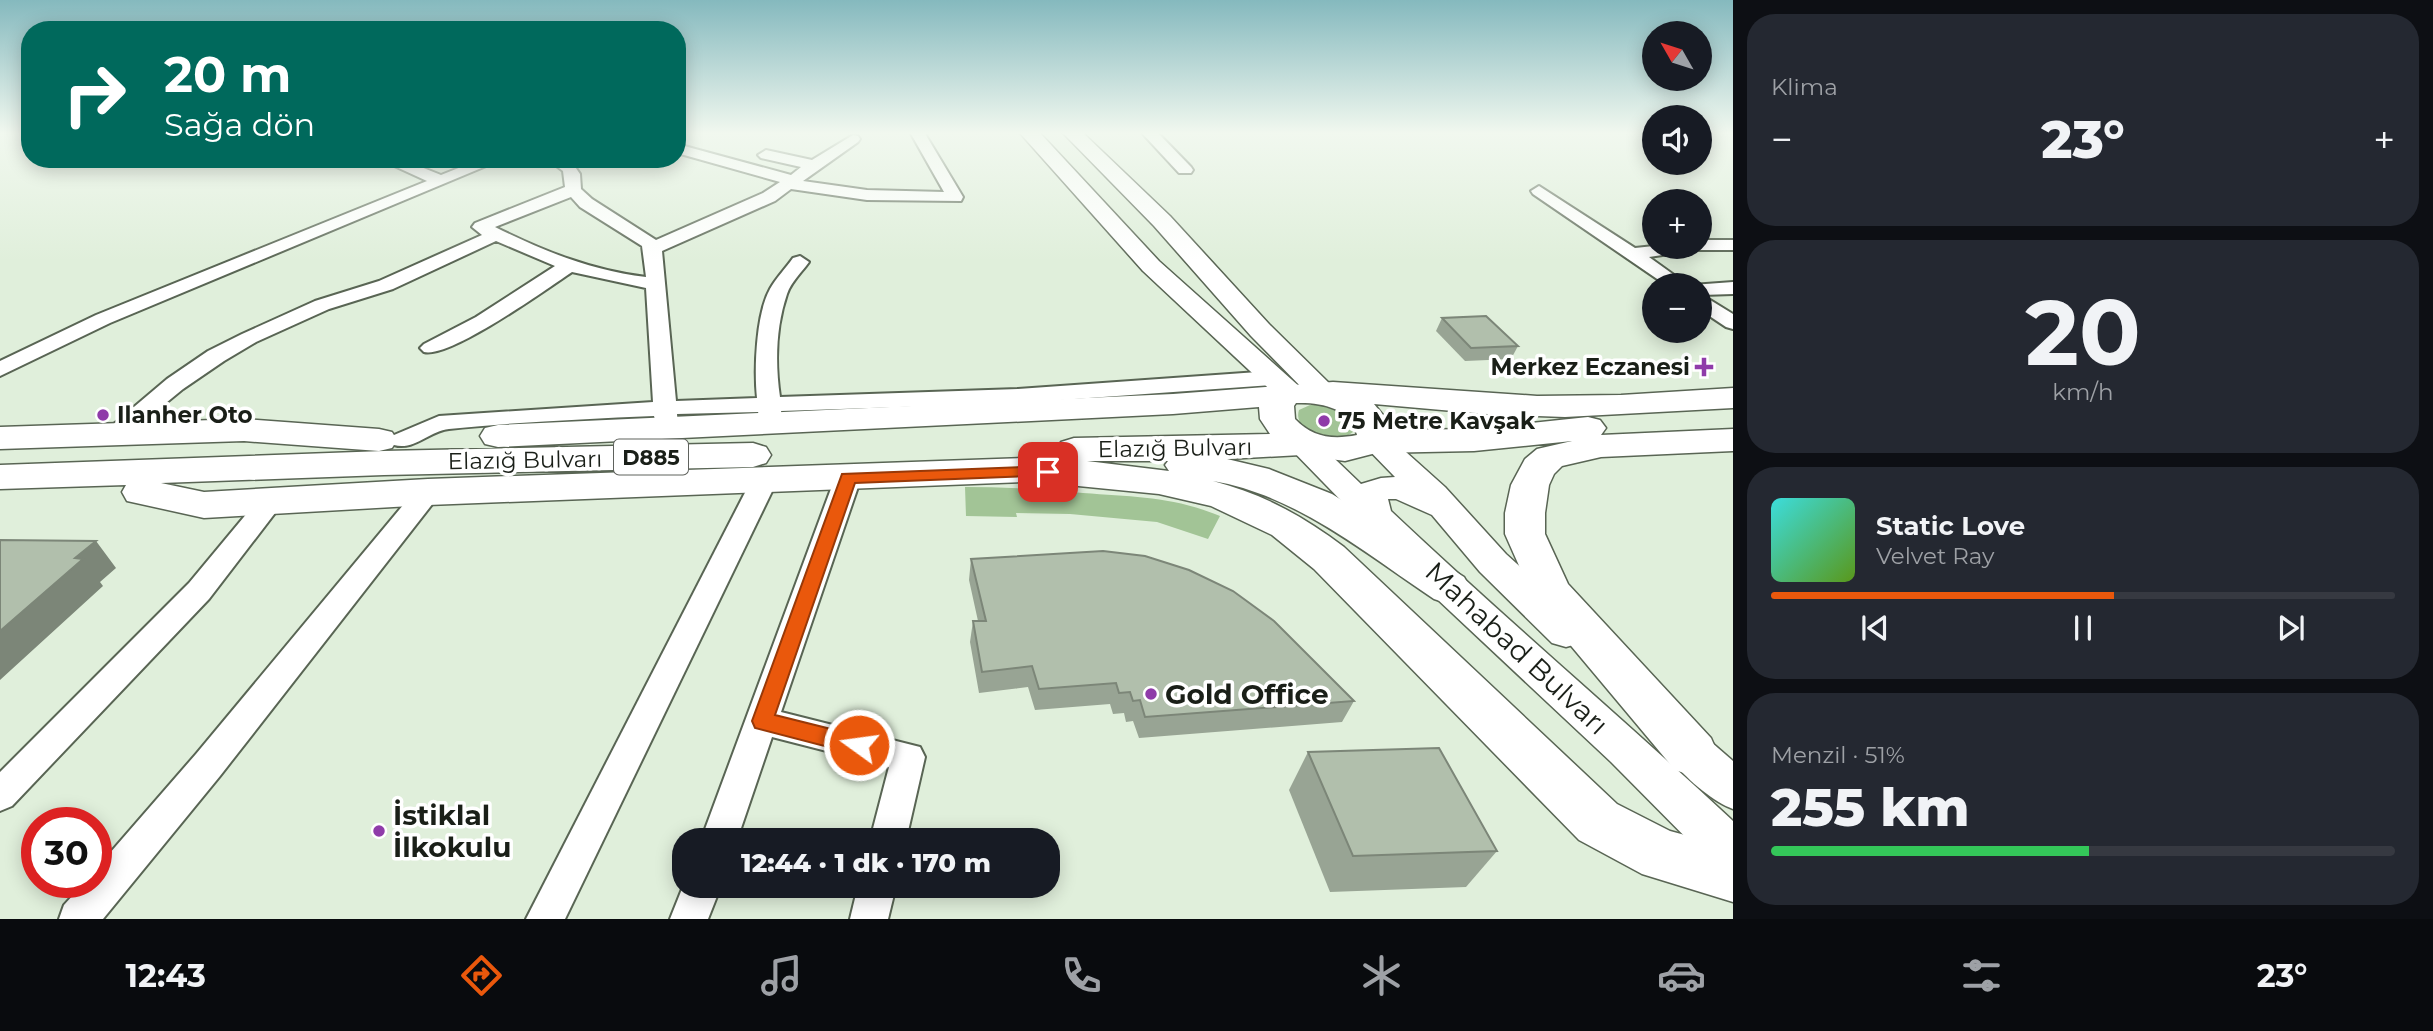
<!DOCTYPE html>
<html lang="tr">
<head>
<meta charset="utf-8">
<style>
  :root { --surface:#171b24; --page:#242831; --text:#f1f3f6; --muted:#9ea1a6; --line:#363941; --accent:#ea580c }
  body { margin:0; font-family:Montserrat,sans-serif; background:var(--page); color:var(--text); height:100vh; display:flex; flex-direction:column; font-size:26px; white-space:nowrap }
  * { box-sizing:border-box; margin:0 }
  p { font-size:23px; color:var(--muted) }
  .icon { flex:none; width:38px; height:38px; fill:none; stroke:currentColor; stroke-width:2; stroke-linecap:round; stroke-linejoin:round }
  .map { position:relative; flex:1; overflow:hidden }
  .details { display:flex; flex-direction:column; gap:14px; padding:14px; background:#0d0f14; width:700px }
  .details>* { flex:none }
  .top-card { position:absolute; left:21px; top:21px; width:665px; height:147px; border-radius:28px; box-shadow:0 4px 18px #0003; background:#00695c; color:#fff; overflow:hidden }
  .needle { width:46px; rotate:309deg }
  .controls { position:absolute; left:1642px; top:21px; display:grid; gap:14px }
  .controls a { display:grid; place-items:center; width:70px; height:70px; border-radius:50%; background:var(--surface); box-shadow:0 4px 18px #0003; font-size:35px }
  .speed { position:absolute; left:21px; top:807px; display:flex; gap:14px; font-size:35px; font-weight:700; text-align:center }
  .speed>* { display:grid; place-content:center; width:91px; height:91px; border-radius:50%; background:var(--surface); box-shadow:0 4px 18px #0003; line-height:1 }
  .speed .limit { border:10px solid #d22; background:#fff; color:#111 }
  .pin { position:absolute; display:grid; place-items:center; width:60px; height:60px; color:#fff; margin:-30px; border-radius:14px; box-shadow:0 4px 10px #0006 }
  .me { position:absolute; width:77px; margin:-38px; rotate:284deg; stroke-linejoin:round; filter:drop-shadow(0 0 5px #0008) }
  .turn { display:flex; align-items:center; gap:24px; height:147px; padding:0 28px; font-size:32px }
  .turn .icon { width:91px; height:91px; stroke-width:2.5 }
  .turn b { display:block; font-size:49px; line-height:60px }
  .big { font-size:52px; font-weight:800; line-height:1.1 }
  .details .card { flex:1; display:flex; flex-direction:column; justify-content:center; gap:10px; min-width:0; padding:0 24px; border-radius:28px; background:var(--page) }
  .details .dial { align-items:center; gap:0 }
  .dial b { font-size:91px; line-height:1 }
  .song { display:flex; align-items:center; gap:21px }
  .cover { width:84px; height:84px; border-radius:10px; background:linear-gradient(135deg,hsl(180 70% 55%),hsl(90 70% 35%)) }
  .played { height:7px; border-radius:4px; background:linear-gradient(90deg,var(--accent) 55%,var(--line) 55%) }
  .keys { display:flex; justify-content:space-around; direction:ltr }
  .heat { display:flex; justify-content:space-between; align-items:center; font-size:38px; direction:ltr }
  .charge { height:10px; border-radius:5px; background:linear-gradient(90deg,#34c759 51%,var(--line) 0) }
  .trip { position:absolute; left:672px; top:828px; width:388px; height:70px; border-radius:28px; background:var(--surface); box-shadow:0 4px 18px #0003; font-weight:800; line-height:70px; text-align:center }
  .menu { display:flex; height:112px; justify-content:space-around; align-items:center; background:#090b0e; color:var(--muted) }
  .menu .icon { width:49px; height:49px }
  .menu .active { color:var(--accent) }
  .menu b { font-size:32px; color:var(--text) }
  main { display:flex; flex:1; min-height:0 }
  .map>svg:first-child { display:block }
  .green { fill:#a2c496 }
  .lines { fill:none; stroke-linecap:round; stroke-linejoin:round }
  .minor-casing { stroke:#596554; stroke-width:4 }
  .major-casing { stroke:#596554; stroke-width:3 }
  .highway-casing { stroke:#596554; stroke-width:3 }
  .minor { fill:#fff; fill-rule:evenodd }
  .major { fill:#fff; fill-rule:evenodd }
  .highway { fill:#fff; fill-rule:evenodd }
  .wall { fill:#98a494 }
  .shaded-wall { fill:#7c8678 }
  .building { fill:#b1bfac; stroke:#7c8678; stroke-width:2 }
  .route { fill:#ea580c; stroke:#983908; stroke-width:2 }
  .poi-dot { fill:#8f3ba9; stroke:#fff; stroke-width:2.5 }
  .labels { text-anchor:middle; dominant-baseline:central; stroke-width:7; stroke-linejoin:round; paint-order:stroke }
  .shield { fill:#fff; stroke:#5f625d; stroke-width:2 }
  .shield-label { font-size:21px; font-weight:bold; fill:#1a1f18 }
  .poi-label { font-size:23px; font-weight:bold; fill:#1a1f18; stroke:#fff; text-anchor:start }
  .street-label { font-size:23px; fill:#1a1f18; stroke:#fff }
  .near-street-label { font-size:28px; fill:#1a1f18; stroke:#fff }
  .near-poi-label { font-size:28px; font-weight:bold; fill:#1a1f18; stroke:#fff; text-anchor:start }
</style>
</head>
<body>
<main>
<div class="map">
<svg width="1733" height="919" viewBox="0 0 1733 919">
  <rect width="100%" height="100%" fill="#e0efdb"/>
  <g class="green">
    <path d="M1310,405C1329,404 1343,410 1355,424V430C1342,446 1291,435 1299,410Z"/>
    <path d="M965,487C1004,487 1043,489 1083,493C1134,497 1171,496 1220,516L1208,539L1157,522L1070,514L1016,513L1017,517L966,516Z"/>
  </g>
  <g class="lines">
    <g class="minor-casing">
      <g id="minor">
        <path d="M910,132H924L963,197L961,201L867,200L791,189L775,201L662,251L676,401L757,398C754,370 756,314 770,289C776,278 786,268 793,258L800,256L809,262C802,272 791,282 787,294C776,326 775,363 780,397L1018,389L1273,371L1281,373L1284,378L1281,383L1273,385L1018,403L781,411L783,420L779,425H763L758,412L677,414L678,425L674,430L666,432L658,430L654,416C585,419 517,422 449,429C429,431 414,451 394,445L390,440L394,435L439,416L653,402L646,288L572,272C547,289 449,359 424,352L420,348L424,344L476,317L555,266L496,241L393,289L329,309L256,342L224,361L183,389L122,439L114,441L106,439L102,434L167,379L208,351L242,334L315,301L379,281L482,235L472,227L475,223L565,187L563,171L547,159L571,161L580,174L581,189L592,199L656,240L763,193L780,182L677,153V144L791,175L801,167L761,158L758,155L766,150L812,160L853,135L858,136L860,139L858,142L803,181L867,190L944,192ZM571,197L580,207L642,246L646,277C593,271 543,251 495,227Z"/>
        <polygon points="1141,132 1157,132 1191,167 1193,170 1191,173 1179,173"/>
        <polygon points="379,159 401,159 441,175 481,159 503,159 110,323 0,376 0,361 96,315 427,181"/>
        <polygon points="1539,186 1635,248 1654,246 1699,247 1699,240 1733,240 1733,250 1699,250 1692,247 1683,252 1649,257 1688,285 1666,285 1533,194 1531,191"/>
        <polygon points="1733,282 1733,294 1702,295 1733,314 1733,329 1726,327 1699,309 1699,285 1692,285"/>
        <polygon points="848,470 857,472 861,478 781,712 920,747 925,757 906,840 870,840 889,767 772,737 737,840 701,840 835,478 839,472"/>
        <polygon points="765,471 774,473 778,479 565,919 526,919 752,479 756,473"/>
        <polygon points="428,483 437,486 441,492 437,498 220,776 103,919 59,919 64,905 85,882 96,882 96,869 196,754 419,486"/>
        <polygon points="272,491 281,494 285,500 209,599 12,806 0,811 0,772 189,583 263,494"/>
        <polygon points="684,884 721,886 708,919 670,919"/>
        <polygon points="858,886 896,886 888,919 850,919"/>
      </g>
    </g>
    <g class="major-casing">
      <g id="major">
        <polygon points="1019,132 1039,132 1159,261 1301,388 1305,394 1301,400 1291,403 1281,400 1143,271"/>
        <polygon points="1062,132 1082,132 1170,216 1269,324 1332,386 1336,392 1332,398 1322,401 1312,398 1251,336 1154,226"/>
        <path d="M1376,432L1387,435L1445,487L1506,554L1580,621L1585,632L1580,643L1566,647L1552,643L1480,572L1432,515L1396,499H1388L1391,511C1503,617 1620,716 1733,821V874L1716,868L1611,762L1436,598L1286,444L1290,437L1301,434L1312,437L1361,484L1381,478L1395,477L1361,442L1365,435Z"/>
        <path d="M1680,723L1695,728L1733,761V809C1708,800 1670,765 1659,741L1665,728Z"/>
      </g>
    </g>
    <g class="highway-casing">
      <g id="highway">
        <path d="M1333,382L1537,396L1621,395L1733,388V408L1565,417L1487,414L1374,404L1387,420L1392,430L1474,429L1588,417L1600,420L1606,428L1601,435L1733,429V451L1601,457L1562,466L1554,474L1549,485L1545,513V534L1568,584L1711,738L1718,754L1711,770L1693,776L1675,770L1536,604L1505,534V513L1511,485L1525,459L1537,449L1572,441L1474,451L1376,453L1345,461L1301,455L1227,459L1269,469L1332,494L1464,577L1470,588L1464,599L1449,604L1434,599C1365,553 1296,495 1213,481C1263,494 1303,516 1344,547L1617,804L1670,831L1733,848V902L1642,874L1579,840L1314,569L1272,535L1211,506L1159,494L1058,484L1025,482L428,505L204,518L127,501L122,492L126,485L0,489V465L384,451L753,443L766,447L771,455L766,463L753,467L384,475L161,483L204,492L428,479L1025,458L1069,460L1061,458L1056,450L1061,442L1074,438L1270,434L1260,419L1259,407L1173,414L498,447L485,444L480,436L485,428L498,425L1173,394ZM1296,403C1320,402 1352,408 1357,435C1332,440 1312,437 1295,419L1294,406ZM1087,461H1168L1165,465L1169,471Z"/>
        <polygon points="244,419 379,429 392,432 397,440 392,448 379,451 244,441 0,449 0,427"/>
      </g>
    </g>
    <use href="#minor" class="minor"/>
    <use href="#major" class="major"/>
    <use href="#highway" class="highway"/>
  </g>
  <g class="wall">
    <polygon points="1442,318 1518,346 1511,359 1465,361 1436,331"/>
    <polygon points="971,559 1354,701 1342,722 1139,738 1133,721 1126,722 1124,713 1113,714 1110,704 1035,710 1028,687 979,693 970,642 973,621 978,621 969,580"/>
    <polygon points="1308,752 1497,851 1466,887 1330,892 1289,790"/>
  </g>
  <polygon class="shaded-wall" points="96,541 116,568 100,582 103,586 0,680 0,631 75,558"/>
  <g class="building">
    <polygon points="1486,316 1518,346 1471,348 1442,318"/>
    <polygon points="0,540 96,541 75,558 83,559 0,631"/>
    <polygon points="1103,551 1145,556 1189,570 1233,591 1274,621 1354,701 1145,717 1140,700 1133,701 1130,692 1119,693 1116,683 1039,689 1032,666 982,672 973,621 986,621 971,559"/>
    <polygon points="1439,748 1497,851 1353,856 1308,752"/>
  </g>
  <linearGradient id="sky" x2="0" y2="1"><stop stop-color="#85b9be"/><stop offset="0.51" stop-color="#f1f8ef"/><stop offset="1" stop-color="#f1f8ef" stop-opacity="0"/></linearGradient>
  <rect width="1733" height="261" fill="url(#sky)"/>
  <polygon class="route" points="1048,466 1054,468 1057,472 1054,475 855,483 775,715 859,736 867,739 870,745 867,752 859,755 755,728 752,721 842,474"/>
  <g class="poi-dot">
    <path d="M1700.5 356.5h7v7h7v7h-7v7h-7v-7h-7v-7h7z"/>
    <circle cx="103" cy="415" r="7"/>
    <circle cx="1324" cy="421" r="7"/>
    <circle cx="1151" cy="694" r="7"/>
    <circle cx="379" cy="831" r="7"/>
  </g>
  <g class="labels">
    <rect class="shield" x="614" y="439.5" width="74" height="35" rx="5"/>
    <g class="shield-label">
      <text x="651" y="457">D885</text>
    </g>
    <g class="poi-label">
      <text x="1690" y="367" text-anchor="end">Merkez Eczanesi</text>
      <text x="117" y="415">Ilanher Oto</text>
      <text x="1338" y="421">75 Metre Kavşak</text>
    </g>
    <g class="street-label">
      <text transform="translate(1175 448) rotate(-1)">Elazığ Bulvarı</text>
      <text transform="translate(525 460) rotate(-1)">Elazığ Bulvarı</text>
    </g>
    <g class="near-street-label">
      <text transform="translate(1517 648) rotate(43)">Mahabad Bulvarı</text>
    </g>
    <g class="near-poi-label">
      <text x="1165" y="694">Gold Office</text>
      <text x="393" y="815">İstiklal<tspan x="393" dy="32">İlkokulu</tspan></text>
    </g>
  </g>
</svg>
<div class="controls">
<a><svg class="needle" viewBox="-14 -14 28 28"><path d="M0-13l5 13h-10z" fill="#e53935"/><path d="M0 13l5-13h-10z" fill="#9ea1a6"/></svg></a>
<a><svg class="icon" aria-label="sound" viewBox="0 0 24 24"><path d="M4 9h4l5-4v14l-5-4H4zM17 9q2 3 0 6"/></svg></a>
<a>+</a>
<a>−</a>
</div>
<div class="speed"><div class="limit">30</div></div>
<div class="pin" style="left:1048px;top:472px;background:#d93025"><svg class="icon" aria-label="arrive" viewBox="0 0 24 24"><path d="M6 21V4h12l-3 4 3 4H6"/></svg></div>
<svg class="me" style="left:859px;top:745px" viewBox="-20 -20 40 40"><circle r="17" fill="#ea580c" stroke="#fff" stroke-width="3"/><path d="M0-11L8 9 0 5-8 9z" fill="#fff"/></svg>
<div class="trip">12:44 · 1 dk · 170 m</div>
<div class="top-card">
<div class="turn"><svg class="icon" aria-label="right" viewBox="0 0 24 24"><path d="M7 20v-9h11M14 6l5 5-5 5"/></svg><div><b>20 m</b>Sağa dön</div></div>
</div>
</div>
<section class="details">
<div class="card"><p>Klima</p>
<div class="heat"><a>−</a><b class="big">23°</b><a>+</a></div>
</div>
<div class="card dial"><b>20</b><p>km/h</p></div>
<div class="card">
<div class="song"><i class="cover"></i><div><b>Static Love</b><p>Velvet Ray</p></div></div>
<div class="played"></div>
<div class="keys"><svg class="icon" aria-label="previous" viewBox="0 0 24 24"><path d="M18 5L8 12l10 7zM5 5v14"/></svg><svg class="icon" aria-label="pause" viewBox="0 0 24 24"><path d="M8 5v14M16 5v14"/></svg><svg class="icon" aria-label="next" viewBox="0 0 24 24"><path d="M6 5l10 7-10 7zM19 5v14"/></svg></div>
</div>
<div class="card"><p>Menzil · 51%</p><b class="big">255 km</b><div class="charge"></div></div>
</section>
</main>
<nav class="menu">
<b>12:43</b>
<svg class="icon active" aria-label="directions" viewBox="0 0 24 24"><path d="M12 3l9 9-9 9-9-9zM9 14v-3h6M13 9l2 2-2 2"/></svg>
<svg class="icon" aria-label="music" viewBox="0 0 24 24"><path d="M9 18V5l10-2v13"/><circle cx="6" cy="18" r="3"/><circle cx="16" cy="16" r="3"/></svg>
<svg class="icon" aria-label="phone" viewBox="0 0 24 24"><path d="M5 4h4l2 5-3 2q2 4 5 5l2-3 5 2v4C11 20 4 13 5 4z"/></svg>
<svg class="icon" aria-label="climate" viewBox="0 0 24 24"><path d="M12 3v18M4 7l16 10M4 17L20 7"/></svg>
<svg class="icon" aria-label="car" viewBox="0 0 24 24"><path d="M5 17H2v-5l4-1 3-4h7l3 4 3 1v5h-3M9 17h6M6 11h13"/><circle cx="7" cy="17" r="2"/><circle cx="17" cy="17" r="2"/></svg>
<svg class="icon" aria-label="filters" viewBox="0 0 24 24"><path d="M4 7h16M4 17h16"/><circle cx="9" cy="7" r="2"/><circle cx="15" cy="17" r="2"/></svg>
<b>23°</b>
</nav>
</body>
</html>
